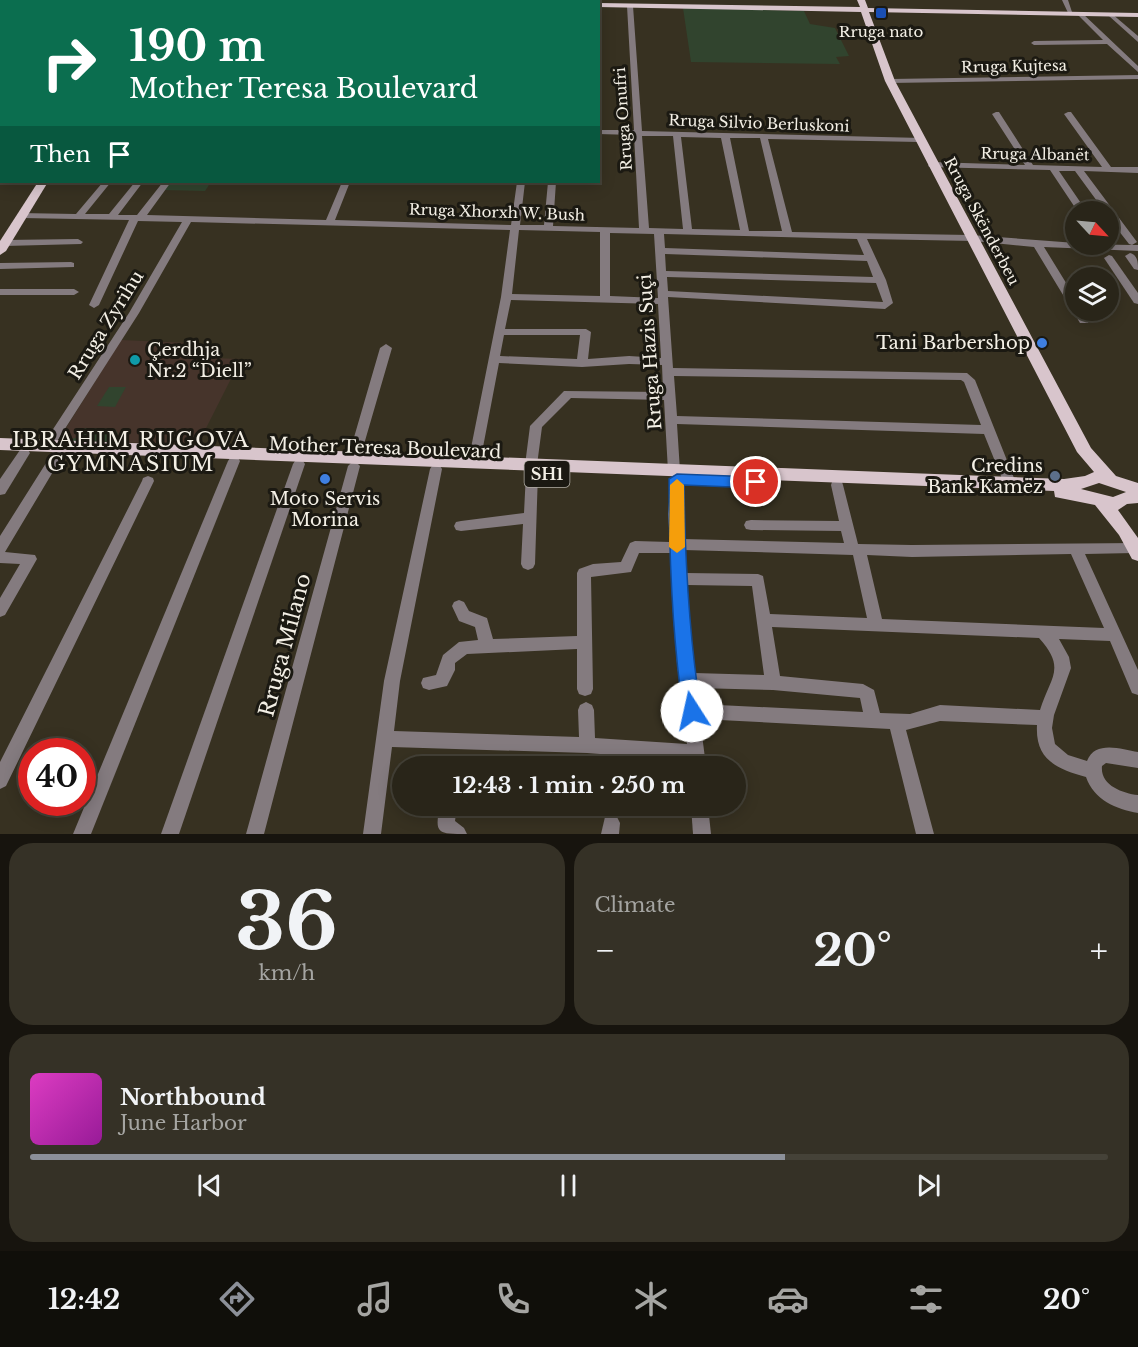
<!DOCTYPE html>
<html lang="en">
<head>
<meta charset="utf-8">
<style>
  :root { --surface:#292519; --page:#353126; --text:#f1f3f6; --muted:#a5a5a2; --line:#454238; --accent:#8c9099 }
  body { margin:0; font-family:"Libre Baskerville",serif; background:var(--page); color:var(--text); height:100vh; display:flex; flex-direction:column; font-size:22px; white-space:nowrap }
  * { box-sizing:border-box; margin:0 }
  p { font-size:20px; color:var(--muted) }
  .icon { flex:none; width:33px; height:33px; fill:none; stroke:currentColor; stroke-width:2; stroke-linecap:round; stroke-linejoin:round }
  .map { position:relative; height:834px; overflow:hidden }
  .details { display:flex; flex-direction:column; gap:9px; padding:9px; background:#17140e; flex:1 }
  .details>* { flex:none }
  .banner { position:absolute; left:0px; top:0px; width:600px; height:183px; box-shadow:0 3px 15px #0003,0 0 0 2px var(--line); background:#0b6e4f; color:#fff; overflow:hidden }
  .needle { width:39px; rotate:116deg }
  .fabs { position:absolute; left:1065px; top:201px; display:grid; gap:12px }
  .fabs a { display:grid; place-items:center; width:54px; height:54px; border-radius:50%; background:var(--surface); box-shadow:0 3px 15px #0003,0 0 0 2px var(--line); font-size:30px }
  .speed { position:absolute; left:18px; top:738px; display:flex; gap:12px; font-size:30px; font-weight:700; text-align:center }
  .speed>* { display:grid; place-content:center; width:78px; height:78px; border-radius:50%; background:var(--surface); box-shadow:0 3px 15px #0003,0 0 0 2px var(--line); line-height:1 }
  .speed .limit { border:9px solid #d22; background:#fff; color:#111 }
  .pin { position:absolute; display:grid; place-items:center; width:51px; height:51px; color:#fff; margin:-26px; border:3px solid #fff; border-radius:50%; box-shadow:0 2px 6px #0007 }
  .me { position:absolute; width:66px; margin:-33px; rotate:350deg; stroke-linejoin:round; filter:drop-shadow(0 0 4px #0008) }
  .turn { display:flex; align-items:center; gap:21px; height:126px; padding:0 30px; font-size:27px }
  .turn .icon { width:78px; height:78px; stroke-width:2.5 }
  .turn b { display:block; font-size:42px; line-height:51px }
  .then { display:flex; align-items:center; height:57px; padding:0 30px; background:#0003; gap:12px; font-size:22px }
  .big { font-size:45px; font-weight:700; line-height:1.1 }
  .details .widget { flex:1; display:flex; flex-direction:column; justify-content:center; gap:9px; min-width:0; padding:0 21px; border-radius:24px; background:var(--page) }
  .details .dial { align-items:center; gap:0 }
  .dial b { font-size:78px; line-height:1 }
  .song { display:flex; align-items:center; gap:18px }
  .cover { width:72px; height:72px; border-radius:9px; background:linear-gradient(135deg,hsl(310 70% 55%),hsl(300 70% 35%)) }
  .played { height:6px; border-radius:3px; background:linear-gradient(90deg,var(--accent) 70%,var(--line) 70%) }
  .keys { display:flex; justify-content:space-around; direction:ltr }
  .heat { display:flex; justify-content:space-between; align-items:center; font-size:33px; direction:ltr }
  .details .tiles { flex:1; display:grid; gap:9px; grid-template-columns:1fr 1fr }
  .widget:last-child { grid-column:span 2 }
  .trip { position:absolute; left:392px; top:756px; width:354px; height:60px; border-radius:30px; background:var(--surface); box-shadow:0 3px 15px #0003,0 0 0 2px var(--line); font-weight:700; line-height:60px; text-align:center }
  .menu { display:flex; height:96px; justify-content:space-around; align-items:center; background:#100f0a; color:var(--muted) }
  .menu .icon { width:42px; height:42px }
  .menu .current { color:var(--accent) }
  .menu b { font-size:27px; color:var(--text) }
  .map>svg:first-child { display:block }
  .education { fill:#46342b }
  .green { fill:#31442e }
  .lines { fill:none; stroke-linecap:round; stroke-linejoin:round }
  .minor { fill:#847b7f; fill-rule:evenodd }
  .major { fill:#d8c5cc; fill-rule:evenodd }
  .route { fill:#1a73e8; stroke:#114b97; stroke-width:1.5 }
  .slow { fill:#f59e0b }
  .transit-dot { fill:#1a4fb4; stroke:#1b1912; stroke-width:2 }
  .shop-dot { fill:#3f7fe0; stroke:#1b1912; stroke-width:2 }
  .culture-dot { fill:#0f9aa8; stroke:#1b1912; stroke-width:2 }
  .service-dot { fill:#5c6f8a; stroke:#1b1912; stroke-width:2 }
  .labels { text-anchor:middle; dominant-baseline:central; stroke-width:6; stroke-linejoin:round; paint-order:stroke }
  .far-poi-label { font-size:15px; fill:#f3efe5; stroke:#1b1912 }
  .far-street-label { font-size:15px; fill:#f3efe5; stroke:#1b1912 }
  .shield { fill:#1b1912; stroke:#b2afa6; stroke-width:1.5 }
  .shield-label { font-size:16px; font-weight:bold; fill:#f3efe5 }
  .street-label { font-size:18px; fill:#f3efe5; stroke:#1b1912 }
  .poi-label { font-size:18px; fill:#f3efe5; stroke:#1b1912; text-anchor:end }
  .quarter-label { font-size:21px; letter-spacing:1.5px; fill:#f3efe5; stroke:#1b1912 }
  .near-street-label { font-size:21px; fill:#f3efe5; stroke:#1b1912 }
</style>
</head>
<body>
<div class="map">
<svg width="1138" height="834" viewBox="0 0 1138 834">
  <rect width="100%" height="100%" fill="#373121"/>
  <polygon class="education" points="121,340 191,343 185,357 241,359 198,444 58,441"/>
  <g class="green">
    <polygon points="683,8 804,11 810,24 835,28 849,56 836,57 840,64 691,62"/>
    <polygon points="170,182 211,182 205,191 163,190"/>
    <polygon points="109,387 126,387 115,407 97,406"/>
    <polygon points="85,428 115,429 118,434 111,442 67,441 75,438 109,439 79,438"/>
  </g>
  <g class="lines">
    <g class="minor">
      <polygon points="307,0 314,0 306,2"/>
      <polygon points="325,0 332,0 324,2"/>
      <polygon points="368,0 375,0 367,2"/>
      <rect x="428" y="0" width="6" height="2"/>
      <polygon points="1062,0 1068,0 1073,15 1069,15"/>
      <path d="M630,4L633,6L642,131L922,138L923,140L919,142L768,139L792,232L970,235L1076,243V244L1132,245L1129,244L1108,217V212H1105L1075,171H1059L1087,212H1078L1050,170L929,167L928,165L932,162L1025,165L992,114L996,112H999L1033,165L1102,167L1064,114L1068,112H1071L1111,167H1138V173L1084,171L1137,242L1132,245H1138V251L1044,247L1076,299V310H1083L1089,321L1088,323H1080L1034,247L974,241L867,239L886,280L893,303L885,309L668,297L673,368L967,373L975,380L1016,483L1015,486H1005L984,434L677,424L680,471L678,474L683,479L682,514L683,539L844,543L841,531L751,530L746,529L744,525L746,521L751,520L839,521L831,485L832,482H842L843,485L858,544L912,545L1138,543V551L1134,553L1085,554L1138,670V695L1132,693L1110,641L1059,639L1069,657L1071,668L1054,715L1052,728L1055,744L1068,755L1087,761C1095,740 1121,749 1138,752V768L1106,763L1102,766C1100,785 1122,793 1138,795V813C1116,809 1094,800 1086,777C1057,769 1035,760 1037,725L940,721L906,730L934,834H916L890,729L700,719L706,766H690L689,761L587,753L392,747L381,834H363L384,681L430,469L432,466H440L442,469L400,681L394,731L579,737L578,710L580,705L586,702L592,705L594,710L595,738L687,744L677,664L671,553H639L631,572L591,577L593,689L591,694L585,696L579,694L577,689V649L467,654L455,663V670L447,686L429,690L423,688L421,683L423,678L436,675L443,655L459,642L478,640L475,627L459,621L452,606L454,602L459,600L464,602L469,611L487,618L493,639L577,636V573L579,569L593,564L621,562L630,543L635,541L670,542L668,514L671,479L673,475L668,471L664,400L571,398L542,427L537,465L534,469L538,473L535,564L533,568L528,570L523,568L521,564L523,524L461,531L456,530L454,526L456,522L461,521L524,513L526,473L529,469L525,465L530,426L564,391L663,392L662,365L629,364L582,367L499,363L480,463L478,466H470L468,463L501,297L510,230L191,222L139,313L52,449H44L42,446L44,443L129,313L182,222L138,221L99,305L94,308L89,305L129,220L22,218L19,217V213L76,214L103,182H111L85,214H109L135,182H143L118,215H137L163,182H171L147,215L326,220L342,182H350L335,220L511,225L517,182H525L520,225H544L548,182H556L553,226L639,228L634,135L598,134V130H634L627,6ZM642,136H673L683,229L649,228ZM681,137L721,138L740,230L692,229ZM730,138H760L782,231H749ZM519,230L600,232V296L512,294ZM610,233L654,234L658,298L610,296ZM664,234L857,239L864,255L665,248ZM665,254L867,261L873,277L666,271ZM667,277L876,283L883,302L668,291ZM511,300L658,304L661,358L629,356L588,359L591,332L586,329H505ZM504,335H580L577,359L500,356ZM674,376L961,380L964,382L981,425L677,416ZM684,550L853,555L867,618L770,614L763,576L758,574L686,573ZM1071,554L1104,628L882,619L867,555L912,557ZM687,585L752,586L764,675L694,673ZM772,627L1039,638C1067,669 1050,677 1040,710L940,705L910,714L880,713L874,690L863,684L780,676ZM696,688L773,690L860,698L863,712L698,704Z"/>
      <polygon points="1078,13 1082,13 1138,66 1138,72 1107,44 1034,45 1031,43 1034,41 1103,40 1078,15"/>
      <polygon points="1111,13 1138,36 1138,42 1109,16 1108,15"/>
      <rect x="0" y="39" width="2" height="4"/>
      <polygon points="0,69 2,69 0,74"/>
      <polygon points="1138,75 1138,79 890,83 886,81 890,79"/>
      <polygon points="0,100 2,100 0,105"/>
      <polygon points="0,149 2,149 0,155"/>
      <rect x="0" y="171" width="2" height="6"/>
      <polygon points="78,239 83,242 81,244 5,246 0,243 5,240"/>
      <path d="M1130,253C1138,255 1138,263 1138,270L1134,269L1125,256Z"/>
      <polygon points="1109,255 1112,256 1138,293 1138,304 1134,303 1104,258"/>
      <polygon points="71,262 74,263 74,267 0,269 0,263"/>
      <polygon points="0,289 74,289 79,292 74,295 0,295"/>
      <polygon points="386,344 392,348 360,458 356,462 360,466 264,834 246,834 348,466 352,462 348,458 380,348"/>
      <polygon points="24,448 28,450 30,453 5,494 0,495 0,479 20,450"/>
      <polygon points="57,450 61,452 63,455 5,552 35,555 37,559 5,615 0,617 0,598 20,564 0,563 0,536 53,452"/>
      <polygon points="234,456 238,458 240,461 91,834 73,834 228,461 230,458"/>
      <polygon points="299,459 303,461 305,464 179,834 161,834 293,464 295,461"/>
      <polygon points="148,476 153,478 154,481 6,786 0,789 0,762 142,481 143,478"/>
      <path d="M440,806H457L455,821L464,828L467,834C438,834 434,834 440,806Z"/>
      <polygon points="691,806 708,806 711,834 693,834"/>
      <polygon points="611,814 617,817 620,823 619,834 601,834 605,817"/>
    </g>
    <g class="major">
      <path d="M857,0H865L868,8L1138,13V17L869,12L895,81L1091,448L1116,476L1138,483V503L1127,504L1118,510L1138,538V561L1132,559L1119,535L1095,505L1055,497L1054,491L0,450V438L1064,479L1085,476L1094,472L1077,452L885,81L861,12L598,7V3L860,7ZM1099,483L1126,492L1113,497L1081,489Z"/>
      <polygon points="38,182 48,182 6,251 0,255 0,241"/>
    </g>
  </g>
  <path class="route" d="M677,474L756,477L763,482L756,488L684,485C685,561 689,637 701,711L698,718L692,720L685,718L683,711C672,634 669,557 669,479Z"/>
  <polygon class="slow" points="677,479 684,485 685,547 677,553 669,547 670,485"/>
  <rect class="transit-dot" x="875" y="7" width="12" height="12" rx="3"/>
  <g class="shop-dot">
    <circle cx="1042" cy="343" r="6"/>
    <circle cx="325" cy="479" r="6"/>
  </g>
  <circle class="culture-dot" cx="135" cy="360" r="6"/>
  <circle class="service-dot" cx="1055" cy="476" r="6"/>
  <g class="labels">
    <g class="far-poi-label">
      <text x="881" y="31">Rruga nato</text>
    </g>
    <g class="far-street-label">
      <text transform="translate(1014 66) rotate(-1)">Rruga Kujtesa</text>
      <text transform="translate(623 119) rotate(-94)">Rruga Onufri</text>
      <text transform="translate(759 123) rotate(2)">Rruga Silvio Berluskoni</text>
      <text transform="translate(1035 154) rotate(1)">Rruga Albanët</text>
      <text transform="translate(497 212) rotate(2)">Rruga Xhorxh W. Bush</text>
      <text transform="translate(982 221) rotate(62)">Rruga Skënderbeu</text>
    </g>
    <rect class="shield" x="524.5" y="461" width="45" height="26" rx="4.5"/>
    <g class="shield-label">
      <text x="547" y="474">SH1</text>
    </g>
    <g class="street-label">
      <text transform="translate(106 325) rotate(-58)">Rruga Zyrihu</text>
      <text transform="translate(650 352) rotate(-94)">Rruga Hazis Suçi</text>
      <text transform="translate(385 448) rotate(2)">Mother Teresa Boulevard</text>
    </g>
    <g class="poi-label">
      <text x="1030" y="343">Tani Barbershop</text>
      <text x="147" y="350" text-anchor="start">Çerdhja<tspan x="147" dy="21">Nr.2 “Diell”</tspan></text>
      <text x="1043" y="466">Credins<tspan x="1043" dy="21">Bank Kamëz</tspan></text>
      <text x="325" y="499" text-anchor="middle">Moto Servis<tspan x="325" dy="21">Morina</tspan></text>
    </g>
    <g class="quarter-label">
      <text x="131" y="440">IBRAHIM RUGOVA<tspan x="131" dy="24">GYMNASIUM</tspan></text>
    </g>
    <g class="near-street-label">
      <text transform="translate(285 645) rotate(-75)">Rruga Milano</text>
    </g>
  </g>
</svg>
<div class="fabs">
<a><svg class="needle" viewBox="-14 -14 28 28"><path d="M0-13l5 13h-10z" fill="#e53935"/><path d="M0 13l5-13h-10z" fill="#a5a5a2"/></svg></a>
<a><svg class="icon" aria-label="layers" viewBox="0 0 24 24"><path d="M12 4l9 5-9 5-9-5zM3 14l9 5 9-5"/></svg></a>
</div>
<div class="speed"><div class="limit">40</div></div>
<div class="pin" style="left:756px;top:482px;background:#d93025"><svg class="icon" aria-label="arrive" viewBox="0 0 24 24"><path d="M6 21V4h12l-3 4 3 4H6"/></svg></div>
<svg class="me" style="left:692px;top:711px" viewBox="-20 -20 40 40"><circle r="19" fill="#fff"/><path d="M0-13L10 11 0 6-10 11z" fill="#1a73e8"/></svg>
<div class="trip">12:43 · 1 min · 250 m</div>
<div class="banner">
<div class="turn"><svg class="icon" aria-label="right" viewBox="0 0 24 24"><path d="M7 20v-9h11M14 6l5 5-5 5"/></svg><div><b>190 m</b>Mother Teresa Boulevard</div></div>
<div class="then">Then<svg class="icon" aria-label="arrive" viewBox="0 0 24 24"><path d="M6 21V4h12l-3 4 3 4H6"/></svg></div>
</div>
</div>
<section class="details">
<div class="tiles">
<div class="widget dial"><b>36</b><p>km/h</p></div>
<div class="widget"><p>Climate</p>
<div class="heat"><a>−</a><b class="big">20°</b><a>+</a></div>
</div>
<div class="widget">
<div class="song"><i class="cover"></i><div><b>Northbound</b><p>June Harbor</p></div></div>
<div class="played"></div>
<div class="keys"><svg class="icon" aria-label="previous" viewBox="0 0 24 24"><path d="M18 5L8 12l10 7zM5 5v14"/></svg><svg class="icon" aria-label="pause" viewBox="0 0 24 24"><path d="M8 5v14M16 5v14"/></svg><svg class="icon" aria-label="next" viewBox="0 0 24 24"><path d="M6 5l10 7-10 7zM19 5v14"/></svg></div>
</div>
</div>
</section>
<nav class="menu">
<b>12:42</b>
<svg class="icon current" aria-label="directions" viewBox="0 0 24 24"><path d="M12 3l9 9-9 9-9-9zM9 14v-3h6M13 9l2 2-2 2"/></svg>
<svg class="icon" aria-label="music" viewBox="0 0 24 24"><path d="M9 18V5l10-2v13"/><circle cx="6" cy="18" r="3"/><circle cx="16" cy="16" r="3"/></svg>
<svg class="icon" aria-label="phone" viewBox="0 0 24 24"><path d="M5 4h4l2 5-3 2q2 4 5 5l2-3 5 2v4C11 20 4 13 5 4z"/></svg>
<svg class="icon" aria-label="climate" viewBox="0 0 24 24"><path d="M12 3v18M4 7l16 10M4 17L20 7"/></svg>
<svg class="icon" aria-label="car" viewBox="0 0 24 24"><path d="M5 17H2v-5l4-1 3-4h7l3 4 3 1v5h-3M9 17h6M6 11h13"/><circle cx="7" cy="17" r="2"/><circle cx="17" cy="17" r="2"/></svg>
<svg class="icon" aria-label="filters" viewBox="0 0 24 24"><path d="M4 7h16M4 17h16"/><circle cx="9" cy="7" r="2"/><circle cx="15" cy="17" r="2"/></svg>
<b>20°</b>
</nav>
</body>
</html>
